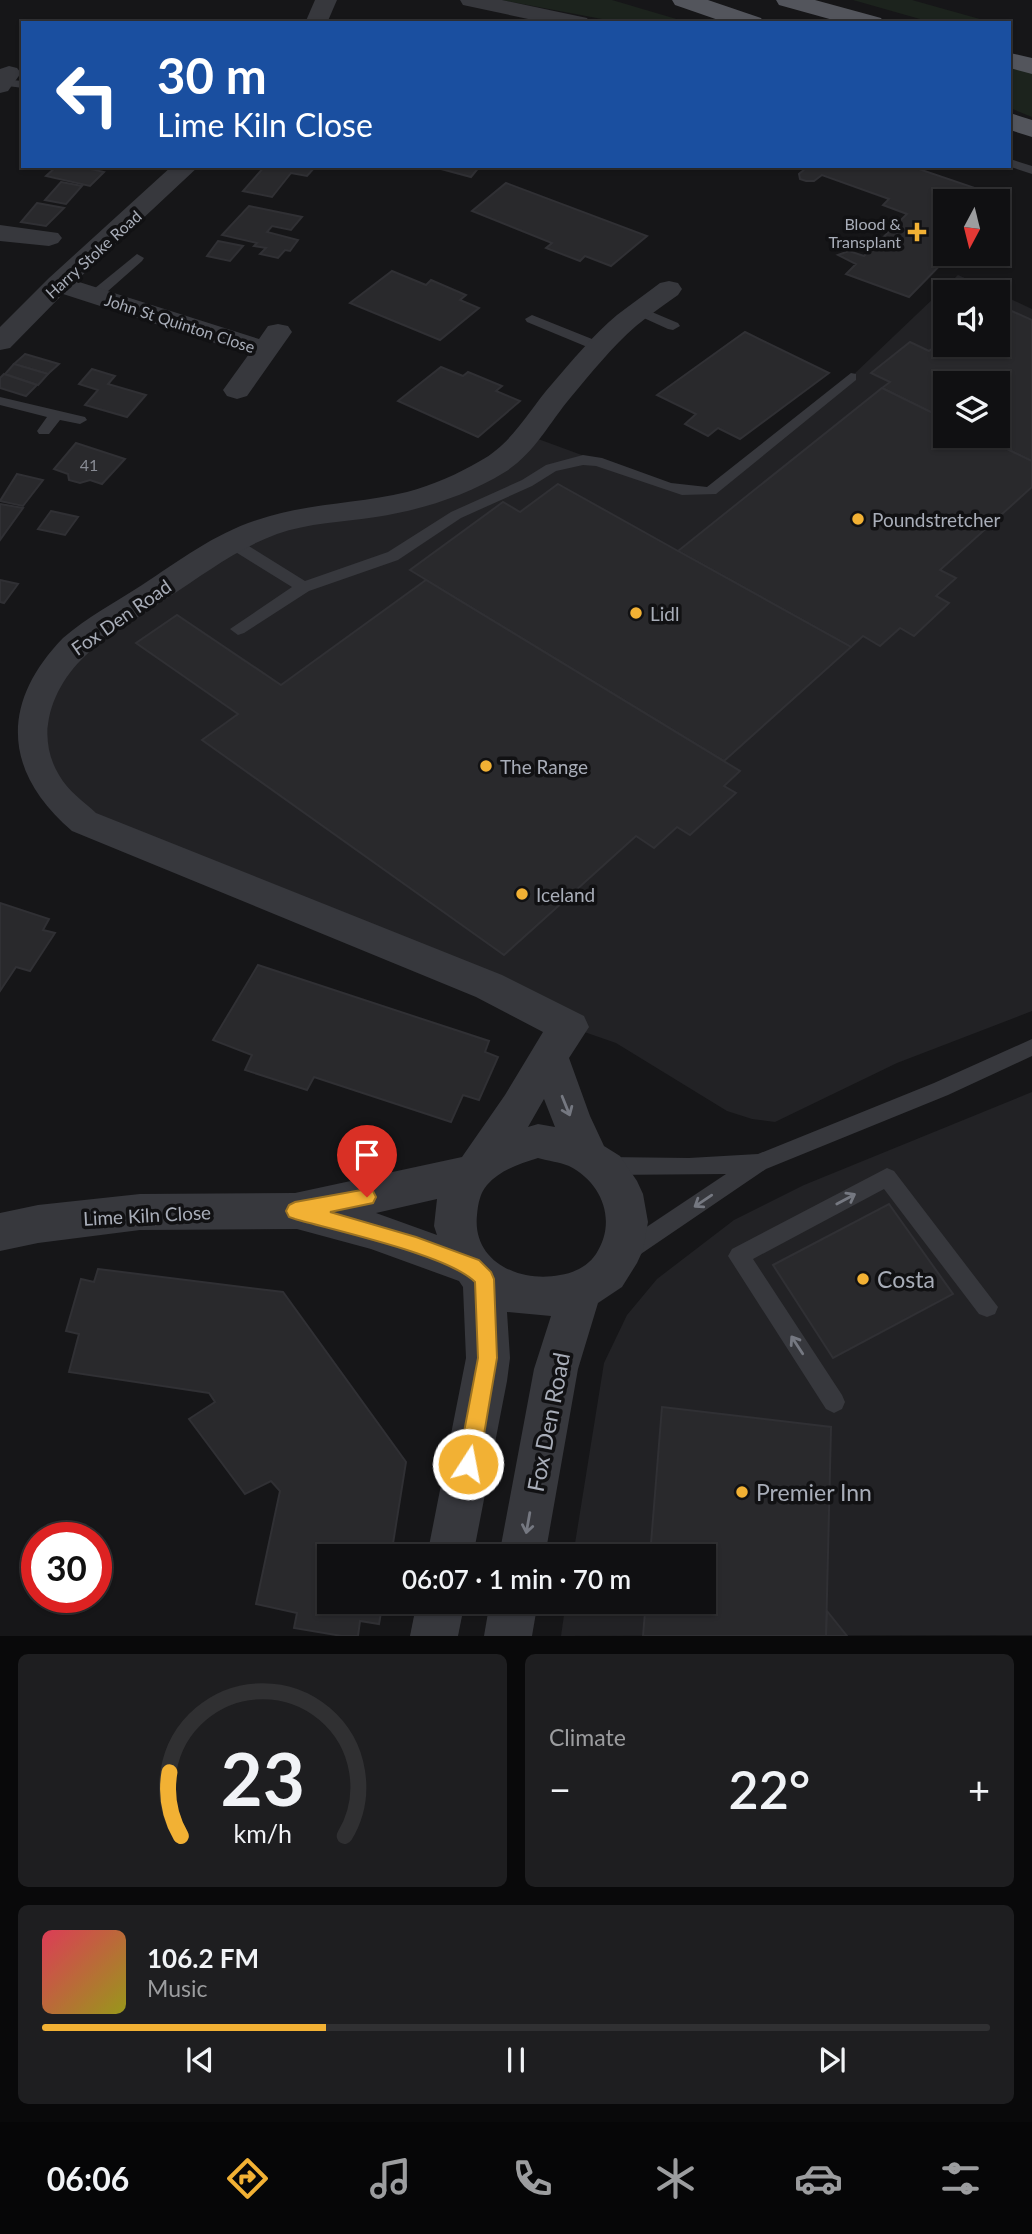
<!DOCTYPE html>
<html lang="en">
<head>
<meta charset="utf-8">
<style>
  :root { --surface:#101012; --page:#1e1e20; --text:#f1f3f6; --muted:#9c9d9f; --line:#303032; --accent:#f2b134 }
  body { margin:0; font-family:Lato,sans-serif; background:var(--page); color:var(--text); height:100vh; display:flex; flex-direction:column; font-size:26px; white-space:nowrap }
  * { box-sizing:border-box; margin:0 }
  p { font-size:23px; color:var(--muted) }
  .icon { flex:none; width:38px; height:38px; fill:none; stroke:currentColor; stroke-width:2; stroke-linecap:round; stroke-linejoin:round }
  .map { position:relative; height:1636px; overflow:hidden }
  .drawer { display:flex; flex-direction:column; gap:18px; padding:18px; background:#09090a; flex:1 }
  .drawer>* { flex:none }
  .hud { position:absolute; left:21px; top:21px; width:990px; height:147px; border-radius:0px; box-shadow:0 2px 5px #0004,0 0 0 2px var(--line); background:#1a4fa0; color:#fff; overflow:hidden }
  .needle { width:46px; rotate:187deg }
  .tools { position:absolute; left:933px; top:189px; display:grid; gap:14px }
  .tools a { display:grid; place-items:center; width:77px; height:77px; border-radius:0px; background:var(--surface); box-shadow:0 2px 5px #0004,0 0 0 2px var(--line); font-size:35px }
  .speed { position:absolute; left:21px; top:1522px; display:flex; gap:14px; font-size:35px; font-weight:700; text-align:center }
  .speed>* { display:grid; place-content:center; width:91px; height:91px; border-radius:50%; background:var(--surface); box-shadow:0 2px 5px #0004,0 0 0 2px var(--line); line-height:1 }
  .speed .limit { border:10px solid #d22; background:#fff; color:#111 }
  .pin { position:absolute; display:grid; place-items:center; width:60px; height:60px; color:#fff; margin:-72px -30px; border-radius:50% 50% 50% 0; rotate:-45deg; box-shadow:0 0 7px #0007 }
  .pin .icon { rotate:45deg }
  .me { position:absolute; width:77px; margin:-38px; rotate:11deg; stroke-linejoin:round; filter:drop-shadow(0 0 5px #0008) }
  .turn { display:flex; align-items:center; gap:24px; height:147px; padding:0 21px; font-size:32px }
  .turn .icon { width:91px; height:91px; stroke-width:2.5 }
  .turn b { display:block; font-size:49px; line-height:60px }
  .big { font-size:52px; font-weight:600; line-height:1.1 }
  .drawer .widget { flex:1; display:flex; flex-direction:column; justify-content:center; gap:10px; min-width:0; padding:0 24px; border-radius:10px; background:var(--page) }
  .drawer .dial { align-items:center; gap:0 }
  .dial svg { height:182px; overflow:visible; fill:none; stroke:var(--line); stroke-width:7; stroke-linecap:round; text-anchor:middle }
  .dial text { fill:var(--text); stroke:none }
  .song { display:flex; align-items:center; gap:21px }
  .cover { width:84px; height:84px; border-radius:10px; background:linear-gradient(135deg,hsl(350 70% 55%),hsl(60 70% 35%)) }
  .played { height:7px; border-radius:4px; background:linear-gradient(90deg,var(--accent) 30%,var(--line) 30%) }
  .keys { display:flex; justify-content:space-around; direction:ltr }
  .heat { display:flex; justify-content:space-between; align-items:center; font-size:38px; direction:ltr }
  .drawer .tiles { flex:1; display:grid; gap:18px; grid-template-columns:1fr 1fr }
  .widget:last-child { grid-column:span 2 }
  .trip { position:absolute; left:317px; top:1544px; width:399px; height:70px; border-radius:0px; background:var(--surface); box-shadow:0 2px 5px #0004,0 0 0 2px var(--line); font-weight:600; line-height:70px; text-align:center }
  .tabs { display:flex; height:112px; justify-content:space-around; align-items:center; background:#060607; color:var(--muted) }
  .tabs .icon { width:49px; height:49px }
  .tabs .active { color:var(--accent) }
  .tabs b { font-size:32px; color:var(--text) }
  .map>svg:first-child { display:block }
  .built { fill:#222225; fill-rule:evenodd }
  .green { fill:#1c231d }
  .building { fill:#29292c; stroke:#303034; stroke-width:2 }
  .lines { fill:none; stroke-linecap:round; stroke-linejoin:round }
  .lane { fill:#37383d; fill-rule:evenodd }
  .street { fill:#37383d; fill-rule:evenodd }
  .primary { fill:#53555c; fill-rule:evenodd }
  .oneway { stroke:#757881 }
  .route { fill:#f2b134; stroke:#9d7322; stroke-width:2 }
  .poi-dot { fill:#f2b134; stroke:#111113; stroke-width:2.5 }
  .labels { text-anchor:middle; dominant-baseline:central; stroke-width:7; stroke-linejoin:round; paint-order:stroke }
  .far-poi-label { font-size:16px; fill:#a8adb8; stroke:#111113; text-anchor:end }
  .far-street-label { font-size:16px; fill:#a8adb8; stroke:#111113 }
  .number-label { font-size:16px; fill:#888b94 }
  .poi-label { font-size:19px; fill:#a8adb8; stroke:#111113; text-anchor:start }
  .street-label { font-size:19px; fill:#a8adb8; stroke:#111113 }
  .near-poi-label { font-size:23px; fill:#a8adb8; stroke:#111113; text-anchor:start }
  .near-street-label { font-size:23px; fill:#a8adb8; stroke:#111113 }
</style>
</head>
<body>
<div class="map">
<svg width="1032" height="1636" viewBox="0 0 1032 1636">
  <rect width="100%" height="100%" fill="#161618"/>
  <g class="built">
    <path d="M958,275L996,292H945V345H998V293L1032,309V1011L897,1063L775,1122L752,1119L727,1111L616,1043L570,1027L162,854L46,785L49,675L231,542L434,494L530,436L677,490L711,491L851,377ZM945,383H998V436H945Z"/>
    <polygon points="1032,1092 1032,1635 561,1636 566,1601 704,1601 704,1556 573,1556 604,1363 627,1315 657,1279 734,1220 804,1185"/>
  </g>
  <g class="green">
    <polygon points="501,0 612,0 690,23 623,23"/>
    <polygon points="853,0 912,0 994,23 934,23"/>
    <polygon points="1010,67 1032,73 1032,117 1010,108"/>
  </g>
  <g class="building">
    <polygon points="57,166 78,166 104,172 90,186 46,176"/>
    <polygon points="265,166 316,166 307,176 291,173 272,197 243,191"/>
    <polygon points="430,166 480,166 471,177"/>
    <polygon points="795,166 910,166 975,188 963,198 974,201 945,201 945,254 951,254 909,297 846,274 856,264 838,255 849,251 864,256 907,214 883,205 889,199 822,175 814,181 806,181 800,179 799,174 805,169"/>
    <polygon points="61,182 82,186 66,204 45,200"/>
    <polygon points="506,183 647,236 611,266 585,256 580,261 546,248 552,243 472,211"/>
    <polygon points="37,203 64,208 46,226 21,222"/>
    <polygon points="249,206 302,217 291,230 272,226 267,232 298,240 290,251 285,250 278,258 260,254 266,248 254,246 257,243 222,235"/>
    <polygon points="218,241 243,246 230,261 207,256"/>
    <polygon points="392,271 426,285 431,280 466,295 460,300 479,308 440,340 350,303"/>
    <polygon points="998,305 1032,320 1032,461 980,436 998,436 998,383 945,383 945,419 882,388 890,382 871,373 910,342 929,351 945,339 945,345 998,345"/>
    <polygon points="745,332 829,373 740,439 718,428 708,436 685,424 696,414 657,395"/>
    <polygon points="25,354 59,364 48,374 14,364"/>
    <polygon points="14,364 48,374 38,385 5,374"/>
    <polygon points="441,367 463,376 468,372 502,386 496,391 520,401 478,437 398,401"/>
    <polygon points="92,369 115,376 108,384 146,395 127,417 85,405 98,390 79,384"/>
    <polygon points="4,374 37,385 26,396 0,388 0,378"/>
    <polygon points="882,388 945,419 945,436 980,436 1032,461 1032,487 940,570 956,578 936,596 949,603 914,636 900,628 880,646 863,636 851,647 678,551"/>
    <polygon points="76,443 125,459 102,484 90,480 80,483 69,480 68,474 54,469"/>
    <polygon points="17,474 43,480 23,506 0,501"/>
    <polygon points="558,484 678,551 851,647 724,761 410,570 503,502 520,512"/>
    <polygon points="0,504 23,508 0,540"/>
    <polygon points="51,511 78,517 65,535 38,529"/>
    <polygon points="0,580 18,584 4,603 0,602"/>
    <polygon points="426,580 740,771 724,786 736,793 690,835 677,827 654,848 636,836 504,955 202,740 238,714 136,643 177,615 281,685"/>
    <polygon points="0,903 49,919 43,930 55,933 30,971 16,967 0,991"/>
    <polygon points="258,965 489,1041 485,1052 498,1057 479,1100 463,1095 451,1122 314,1077 307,1090 245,1070 252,1055 213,1040"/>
    <polygon points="889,1204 953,1294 833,1358 773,1265"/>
    <polygon points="98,1269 283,1292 406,1462 391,1556 329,1556 329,1601 383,1601 379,1624 360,1621 358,1636 342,1636 294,1628 297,1613 256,1604 280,1491 271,1481 245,1494 189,1419 215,1402 209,1393 69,1372 79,1334 66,1331 81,1279 94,1282"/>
    <polygon points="662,1407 831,1427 826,1636 643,1636 646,1601 704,1601 704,1556 650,1556"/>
    <polygon points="827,1611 847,1636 826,1636"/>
  </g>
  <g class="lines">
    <g class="lane">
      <polygon points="0,79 23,81 23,88 0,85"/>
      <polygon points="1010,159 1032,166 1032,174 1008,166"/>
      <polygon points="137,254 144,258 142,261 99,299 89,299 89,293"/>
      <polygon points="640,307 678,323 680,326 673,330 668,329 635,314 635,308"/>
      <polygon points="532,315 607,345 609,348 602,352 597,351 527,322 525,319"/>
      <polygon points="851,373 856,374 856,380 716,494 682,495 596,466 583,465 556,471 532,486 461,518 398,560 309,591 244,633 238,635 230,629 292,587 226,546 223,542 226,538 236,538 305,581 388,552 451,512 522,480 546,465 583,455 602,458 671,483 707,487"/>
      <polygon points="0,397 85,417 87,420 80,424 60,420 49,434 39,434 37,431 47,417 0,405"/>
      <polygon points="1032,1039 1032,1056 948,1095 766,1169 632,1260 625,1262 618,1260 615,1253 618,1246 726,1174 606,1175 599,1172 596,1166 599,1160 606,1157 689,1158 758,1154 934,1083"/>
      <polygon points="887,1168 894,1171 998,1307 995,1314 987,1317 979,1314 884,1189 753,1259 842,1395 845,1402 842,1409 834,1413 826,1409 728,1256 732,1249"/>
    </g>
    <g class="street">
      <polygon points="315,0 337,0 327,23 305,23"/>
      <polygon points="460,0 502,0 587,18 590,23 547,23 463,5"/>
      <polygon points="9,66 17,68 21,73 8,91 0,93 0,69"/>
      <polygon points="172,166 199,166 76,281 259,339 268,326 278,324 288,326 292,332 247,396 237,399 227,396 223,390 249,354 63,294 10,348 0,350 0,327 49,278"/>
      <polygon points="0,225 58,233 62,238 58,243 49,246 0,241"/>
      <path d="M669,281L678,283L682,289L678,295C664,305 649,315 636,326C612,347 591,373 571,397C549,423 535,453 505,472C466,496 421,510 376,517C343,522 308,523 277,534C236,549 203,575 167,598C140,617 108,632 85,656C53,686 34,734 59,775C68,791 83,801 96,813L502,975L584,1016L589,1027L569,1058L590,1116L604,1146L620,1156L637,1181L643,1194L648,1222L643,1250L637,1263L622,1287L598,1303L578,1369L545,1556H499L534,1369L551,1316L507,1312L510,1358L507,1381L473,1556H427L466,1358L463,1287L459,1281L371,1249L297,1229L140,1230L38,1243L0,1251V1213L38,1205L140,1194L295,1193L462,1157L505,1095L543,1032L476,997L72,831C3,772 0,703 63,638C87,617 116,602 142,585C179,561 214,534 257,520C306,503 358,504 407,492C433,485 458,474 480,461C513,443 528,411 552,384C572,361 593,335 617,315C631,304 646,294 660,283ZM544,1099L555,1127L538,1124L528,1127ZM538,1158C548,1161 560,1162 569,1166C603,1183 617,1222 596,1254C588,1266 574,1273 560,1275C520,1283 472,1262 477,1215C478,1204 480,1193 487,1185C500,1170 519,1164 538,1158ZM437,1199L434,1226L437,1235L376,1213Z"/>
      <polygon points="417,1601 465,1601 458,1636 410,1636"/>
      <polygon points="490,1601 538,1601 532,1636 484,1636"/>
    </g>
    <g class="primary">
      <polygon points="672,0 708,0 761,18 764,23 727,23 675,5"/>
      <polygon points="776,0 815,0 881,18 884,23 844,23 779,5"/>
      <polygon points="1010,53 1032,58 1032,74 1010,68"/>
      <polygon points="1010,113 1032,120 1032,137 1010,130"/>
    </g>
  </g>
  <defs><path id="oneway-shaft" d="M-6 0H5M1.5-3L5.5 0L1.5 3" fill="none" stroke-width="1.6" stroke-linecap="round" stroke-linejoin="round" transform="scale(1.75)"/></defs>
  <g class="oneway">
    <use href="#oneway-shaft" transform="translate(566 1106) rotate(68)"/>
    <use href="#oneway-shaft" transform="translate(846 1199) rotate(-28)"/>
    <use href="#oneway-shaft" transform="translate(703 1201) rotate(146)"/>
    <use href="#oneway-shaft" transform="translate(797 1345) rotate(-123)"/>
    <use href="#oneway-shaft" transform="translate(528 1523) rotate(100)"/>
  </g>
  <path class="route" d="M367,1189L373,1191L376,1197L373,1203L330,1212L416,1237L479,1260L491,1272L494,1279L497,1358L479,1464L476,1471L468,1474L461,1471L458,1464L478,1358L475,1282C448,1255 336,1231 295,1219L289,1217L286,1211L289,1205L295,1202Z"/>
  <g class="poi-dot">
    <path d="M913.5 221.5h7v7h7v7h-7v7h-7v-7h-7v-7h7z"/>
    <circle cx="858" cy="519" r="7"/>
    <circle cx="636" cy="613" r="7"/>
    <circle cx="486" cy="766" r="7"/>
    <circle cx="522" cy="894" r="7"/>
    <circle cx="863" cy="1279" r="7"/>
    <circle cx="742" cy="1492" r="7"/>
  </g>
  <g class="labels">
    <g class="far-poi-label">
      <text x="901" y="223">Blood &amp;<tspan x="901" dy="18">Transplant</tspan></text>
    </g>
    <g class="far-street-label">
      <text transform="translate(93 254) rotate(-42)">Harry Stoke Road</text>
      <text transform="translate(180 323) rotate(18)">John St Quinton Close</text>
    </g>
    <g class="number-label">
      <text x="89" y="464">41</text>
    </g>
    <g class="poi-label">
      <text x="872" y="519">Poundstretcher</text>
      <text x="650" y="613">Lidl</text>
      <text x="500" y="766">The Range</text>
      <text x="536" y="894">Iceland</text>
    </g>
    <g class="street-label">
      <text transform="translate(121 617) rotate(-35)">Fox Den Road</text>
      <text transform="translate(147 1215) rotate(-3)">Lime Kiln Close</text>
    </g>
    <g class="near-poi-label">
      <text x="877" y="1279">Costa</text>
      <text x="756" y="1492">Premier Inn</text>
    </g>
    <g class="near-street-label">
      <text transform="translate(548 1422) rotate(-79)">Fox Den Road</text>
    </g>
  </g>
</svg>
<div class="tools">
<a><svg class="needle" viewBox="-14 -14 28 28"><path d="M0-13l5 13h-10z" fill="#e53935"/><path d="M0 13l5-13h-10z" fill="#9c9d9f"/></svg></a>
<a><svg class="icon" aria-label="sound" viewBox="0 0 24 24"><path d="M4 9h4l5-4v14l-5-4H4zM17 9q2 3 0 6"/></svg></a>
<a><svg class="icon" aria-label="layers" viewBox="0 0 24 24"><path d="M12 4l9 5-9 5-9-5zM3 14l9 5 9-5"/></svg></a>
</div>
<div class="speed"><div class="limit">30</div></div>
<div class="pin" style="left:367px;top:1197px;background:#d93025"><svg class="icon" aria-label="arrive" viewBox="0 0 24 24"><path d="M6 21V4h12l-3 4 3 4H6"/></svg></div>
<svg class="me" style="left:468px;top:1464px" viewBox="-20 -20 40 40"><circle r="17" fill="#f2b134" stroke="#fff" stroke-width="3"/><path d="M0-11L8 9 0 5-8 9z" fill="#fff"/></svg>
<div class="trip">06:07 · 1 min · 70 m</div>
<div class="hud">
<div class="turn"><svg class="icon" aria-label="left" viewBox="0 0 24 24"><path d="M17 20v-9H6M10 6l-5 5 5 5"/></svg><div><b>30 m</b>Lime Kiln Close</div></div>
</div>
</div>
<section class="drawer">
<div class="tiles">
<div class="widget dial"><svg viewBox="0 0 100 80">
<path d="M14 69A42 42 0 1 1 86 69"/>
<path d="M14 69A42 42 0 0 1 9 41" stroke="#f2b134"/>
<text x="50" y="56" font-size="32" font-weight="700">23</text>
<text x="50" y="72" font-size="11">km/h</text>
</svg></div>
<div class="widget"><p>Climate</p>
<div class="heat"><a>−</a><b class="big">22°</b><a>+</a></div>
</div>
<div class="widget">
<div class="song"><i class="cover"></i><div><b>106.2 FM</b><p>Music</p></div></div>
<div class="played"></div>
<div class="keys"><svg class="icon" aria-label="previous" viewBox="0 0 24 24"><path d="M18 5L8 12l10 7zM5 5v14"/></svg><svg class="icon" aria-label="pause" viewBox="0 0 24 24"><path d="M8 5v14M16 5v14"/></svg><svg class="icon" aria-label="next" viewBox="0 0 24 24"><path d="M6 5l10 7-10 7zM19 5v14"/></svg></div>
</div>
</div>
</section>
<nav class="tabs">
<b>06:06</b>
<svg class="icon active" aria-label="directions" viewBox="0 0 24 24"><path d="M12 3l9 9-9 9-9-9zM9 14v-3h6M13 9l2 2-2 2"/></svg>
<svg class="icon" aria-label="music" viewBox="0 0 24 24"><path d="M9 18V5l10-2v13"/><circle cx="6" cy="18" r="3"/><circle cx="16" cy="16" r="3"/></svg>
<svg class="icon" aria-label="phone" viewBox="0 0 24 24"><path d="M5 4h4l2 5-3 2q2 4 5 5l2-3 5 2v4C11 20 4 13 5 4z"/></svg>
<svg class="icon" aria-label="climate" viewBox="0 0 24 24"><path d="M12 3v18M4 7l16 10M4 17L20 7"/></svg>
<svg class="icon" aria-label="car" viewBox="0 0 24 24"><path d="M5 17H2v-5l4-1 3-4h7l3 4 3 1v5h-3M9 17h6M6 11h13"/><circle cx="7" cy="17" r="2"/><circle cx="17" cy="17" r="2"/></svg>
<svg class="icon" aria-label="filters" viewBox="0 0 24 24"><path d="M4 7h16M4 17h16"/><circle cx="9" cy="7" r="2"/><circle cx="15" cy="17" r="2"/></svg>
</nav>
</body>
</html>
